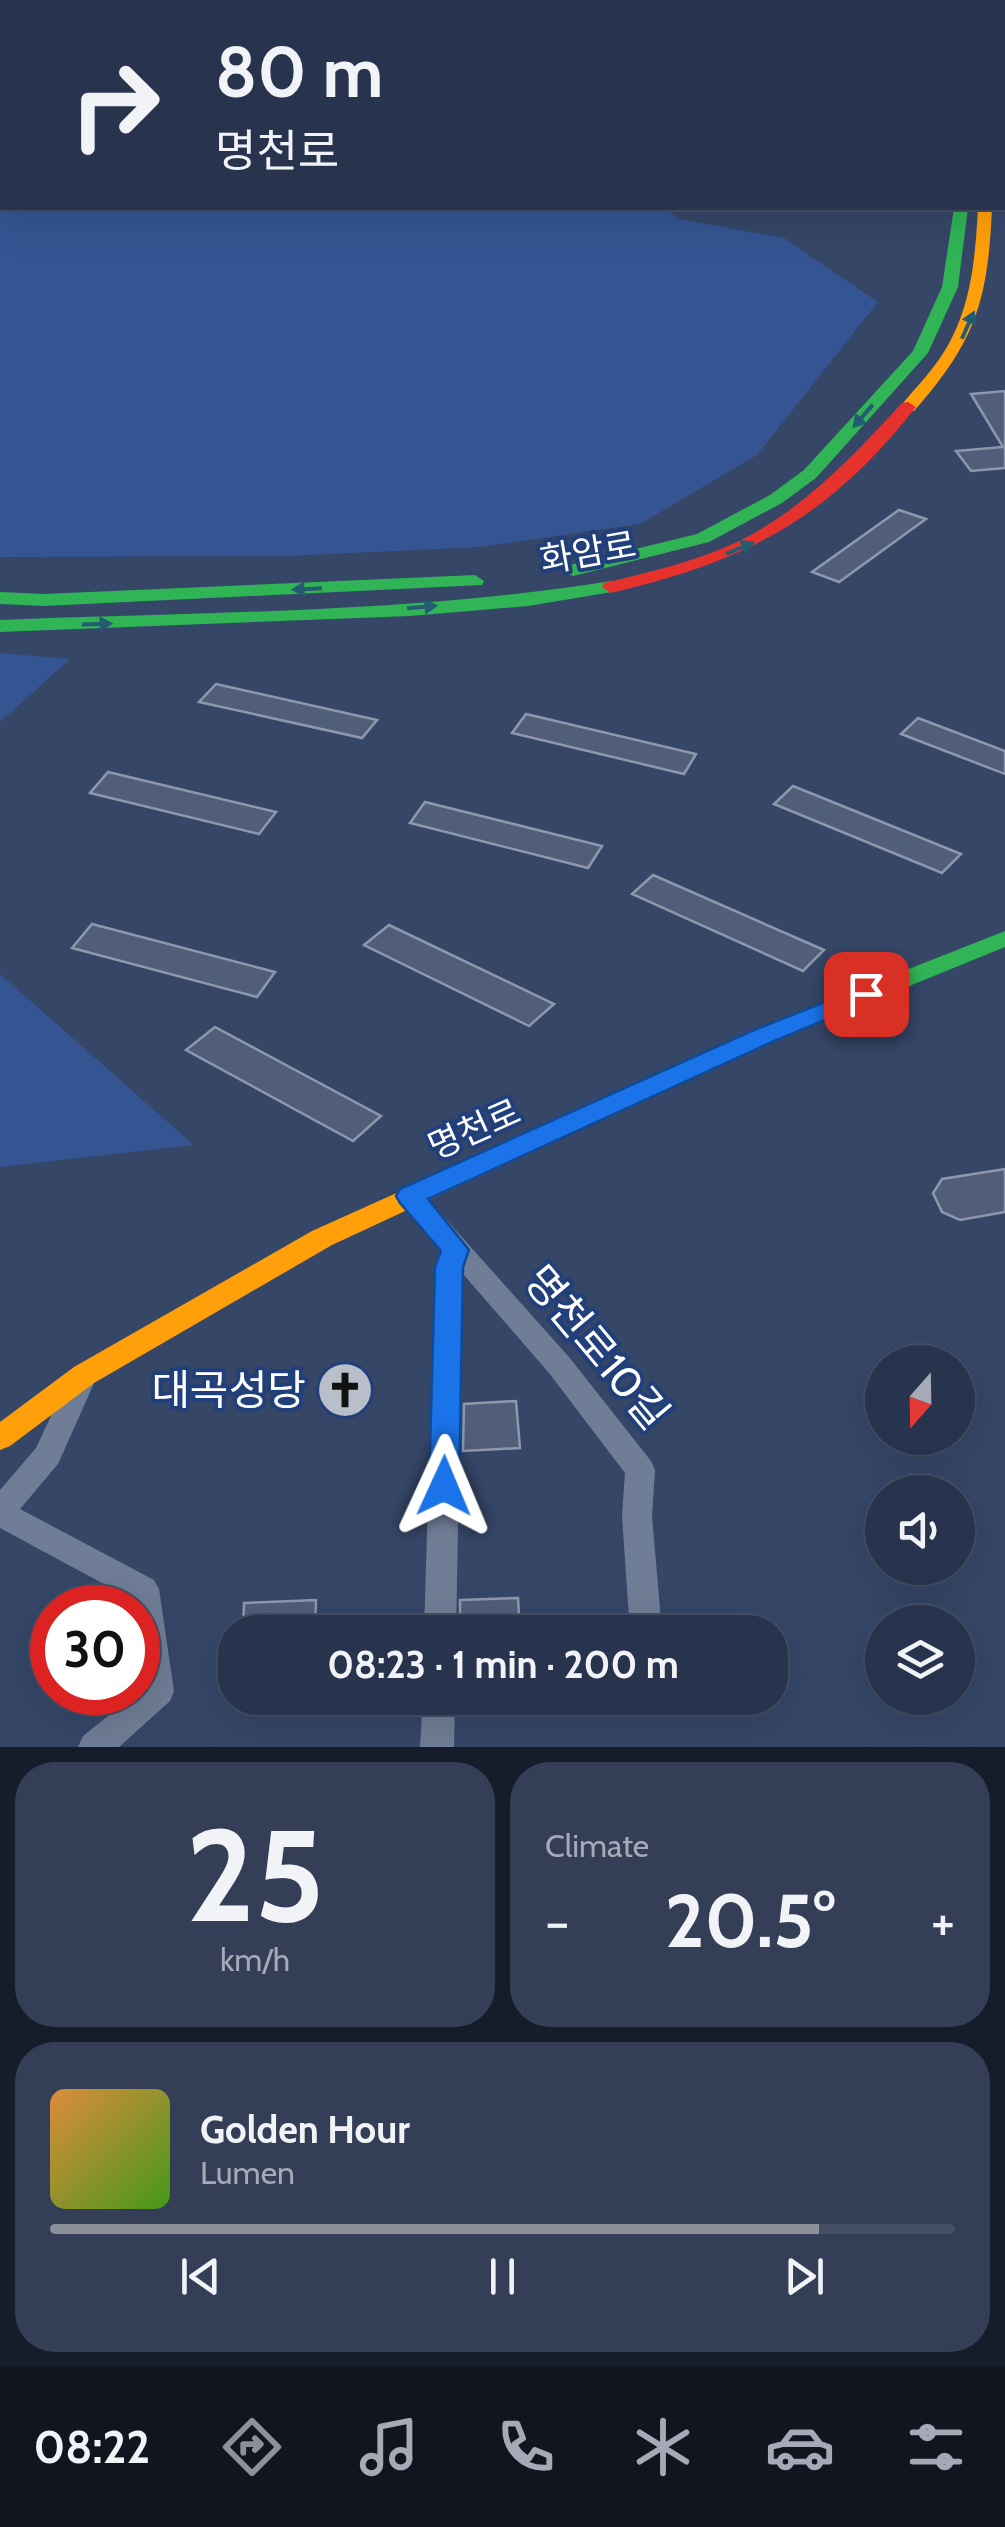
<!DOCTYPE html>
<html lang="en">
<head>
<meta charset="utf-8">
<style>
  :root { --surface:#28344d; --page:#343f57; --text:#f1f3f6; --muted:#a5aab6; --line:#444f65; --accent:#8c9099 }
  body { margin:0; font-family:Cabin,"Noto Sans KR",sans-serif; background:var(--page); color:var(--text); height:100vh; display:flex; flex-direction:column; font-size:38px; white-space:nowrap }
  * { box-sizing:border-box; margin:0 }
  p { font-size:32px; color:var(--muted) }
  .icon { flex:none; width:55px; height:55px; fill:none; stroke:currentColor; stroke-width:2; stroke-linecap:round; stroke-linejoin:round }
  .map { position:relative; height:1747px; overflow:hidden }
  .side { display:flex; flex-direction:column; gap:15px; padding:15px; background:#161d2a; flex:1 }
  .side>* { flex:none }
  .hud { position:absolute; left:0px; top:0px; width:1005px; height:210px; box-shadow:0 10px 40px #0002,0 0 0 2px var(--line); background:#28344d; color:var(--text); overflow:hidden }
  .needle { width:65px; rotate:200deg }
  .controls { position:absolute; left:865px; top:1345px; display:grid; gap:20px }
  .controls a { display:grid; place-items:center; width:110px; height:110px; border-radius:50%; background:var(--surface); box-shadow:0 10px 40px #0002,0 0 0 2px var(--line); font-size:50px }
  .speed { position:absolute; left:30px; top:1585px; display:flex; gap:20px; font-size:50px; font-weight:700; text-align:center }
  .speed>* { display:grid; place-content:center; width:130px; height:130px; border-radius:50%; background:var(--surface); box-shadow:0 10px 40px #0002,0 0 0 2px var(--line); line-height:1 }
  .speed .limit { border:15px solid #d22; background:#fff; color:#111 }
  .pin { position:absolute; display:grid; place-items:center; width:85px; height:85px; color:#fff; margin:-42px; border-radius:20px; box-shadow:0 5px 15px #0006 }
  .me { position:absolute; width:110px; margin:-55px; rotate:1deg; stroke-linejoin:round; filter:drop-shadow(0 0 8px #0008) }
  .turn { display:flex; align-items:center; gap:35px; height:210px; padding:0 50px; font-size:45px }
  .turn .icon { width:130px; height:130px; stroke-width:2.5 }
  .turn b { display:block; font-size:70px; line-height:85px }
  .big { font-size:75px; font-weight:700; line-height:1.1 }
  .side .card { flex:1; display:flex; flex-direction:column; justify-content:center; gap:15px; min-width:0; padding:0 35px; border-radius:40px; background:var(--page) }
  .side .dial { align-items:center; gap:0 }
  .dial b { font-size:130px; line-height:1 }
  .song { display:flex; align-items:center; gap:30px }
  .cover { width:120px; height:120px; border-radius:15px; background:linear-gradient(135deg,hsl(30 70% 55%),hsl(100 70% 35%)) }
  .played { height:10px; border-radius:5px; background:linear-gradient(90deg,var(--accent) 85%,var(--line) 85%) }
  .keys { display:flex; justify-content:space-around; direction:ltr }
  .heat { display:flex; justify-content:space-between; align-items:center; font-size:55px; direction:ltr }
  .side .tiles { flex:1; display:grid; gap:15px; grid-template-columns:1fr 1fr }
  .card:last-child { grid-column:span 2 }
  .trip { position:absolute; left:218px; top:1615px; width:570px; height:100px; border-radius:40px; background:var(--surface); box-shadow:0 10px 40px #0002,0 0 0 2px var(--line); font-weight:700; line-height:100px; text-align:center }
  .dock { display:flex; height:160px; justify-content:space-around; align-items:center; background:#10151f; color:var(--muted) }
  .dock .icon { width:70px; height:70px }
  .dock .selected { color:var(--accent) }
  .dock b { font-size:45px; color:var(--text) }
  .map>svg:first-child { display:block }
  .green { fill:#345592 }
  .building { fill:#515e79; stroke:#8e98ad; stroke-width:2.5 }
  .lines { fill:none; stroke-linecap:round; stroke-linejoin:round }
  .street { fill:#707d96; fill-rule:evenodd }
  .fast { fill:#30b455; fill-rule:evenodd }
  .slow { fill:#ff9f0a; fill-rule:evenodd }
  .jam { fill:#e5322d; fill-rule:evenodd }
  .oneway { fill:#255c72 }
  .route { fill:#1a73e8; stroke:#114b97; stroke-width:2.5 }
  .labels { text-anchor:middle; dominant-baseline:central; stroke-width:8; stroke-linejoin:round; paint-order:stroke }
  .street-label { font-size:35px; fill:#fff; stroke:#213f7b }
  .near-street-label { font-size:42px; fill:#fff; stroke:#213f7b }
  .near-poi-label { font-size:42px; fill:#fff; stroke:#213f7b; text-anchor:end }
</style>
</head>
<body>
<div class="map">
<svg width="1005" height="1747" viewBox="0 0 1005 1747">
  <rect width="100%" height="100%" fill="#354667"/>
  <g class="green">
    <polygon points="0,0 571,2 2,2 2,208 664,208 679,219 784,238 878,302 757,455 640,524 481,547 288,556 0,557"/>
    <polygon points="0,653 70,659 0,722"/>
    <polygon points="0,974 194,1145 0,1167"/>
  </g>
  <g class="building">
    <polygon points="1005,391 1005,468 971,471 956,451 1003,447 971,394"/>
    <polygon points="899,510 926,519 839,582 812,572"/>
    <polygon points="216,684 377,720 362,738 199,702"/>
    <polygon points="526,714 696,754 684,774 512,733"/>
    <polygon points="918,718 1005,751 1005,774 901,734"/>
    <polygon points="108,772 276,812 259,834 90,793"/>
    <polygon points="793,786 961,854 942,873 774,804"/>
    <polygon points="425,802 602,846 588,868 410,823"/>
    <polygon points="653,875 824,950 803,971 632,894"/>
    <polygon points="92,924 275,972 257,997 72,948"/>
    <polygon points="389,925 554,1004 529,1026 364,945"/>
    <polygon points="215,1027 381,1116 353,1141 186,1050"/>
    <polygon points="1005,1169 1005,1212 960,1220 942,1212 933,1193 942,1179"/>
    <polygon points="516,1401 520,1448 463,1451 464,1404"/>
    <polygon points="518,1598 520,1632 460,1632 460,1600"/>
    <polygon points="316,1600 315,1632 243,1632 244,1603"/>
  </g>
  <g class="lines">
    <g class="street">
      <polygon points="410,1186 419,1189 569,1357 651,1461 655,1470 652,1516 662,1632 630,1632 622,1516 625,1473 549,1373 463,1274 456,1632 424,1632 435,1267 442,1250 397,1196 401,1189"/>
      <polygon points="81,1370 91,1373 95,1381 58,1464 20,1509 154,1580 159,1589 174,1691 170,1701 119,1747 78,1747 83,1736 138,1692 141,1686 138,1608 130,1608 128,1597 0,1528 0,1490 36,1448 71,1373"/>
      <polygon points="423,1698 455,1698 454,1747 420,1747"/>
    </g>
    <g class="fast">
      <polygon points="1005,143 1005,153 1002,154 1002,144"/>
      <polygon points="954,208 968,208 958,287 928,353 816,478 782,503 709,542 573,576 566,574 566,566 697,534 770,495 804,470 913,351 942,287"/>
      <polygon points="475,575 484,581 482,585 44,606 0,604 0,592 44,594"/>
      <path d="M611,581L618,583V591L528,606L410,616L0,632V620C204,612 409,613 611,581Z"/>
      <polygon points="1005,931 1005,947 772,1042 588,1126 570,1126 566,1120 570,1114 754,1030"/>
    </g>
    <g class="slow">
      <rect x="1002" y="45" width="3" height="8"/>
      <path d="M978,208H992C988,300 976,341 914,411H902L900,407C913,390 928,376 940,358C971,313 975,261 978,208Z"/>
      <polygon points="579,1111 588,1114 592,1120 588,1126 332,1245 94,1383 10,1446 0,1450 0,1422 74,1367 312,1231"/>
    </g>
    <path class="jam" d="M908,402L916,407C828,519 747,561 611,593L602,587L604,583C649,572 695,562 737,542C803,510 853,456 902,403Z"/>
  </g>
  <defs><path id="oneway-solid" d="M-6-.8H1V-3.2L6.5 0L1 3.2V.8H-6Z" transform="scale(2.5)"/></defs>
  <g class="oneway">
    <use href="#oneway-solid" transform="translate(968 325) rotate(-66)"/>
    <use href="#oneway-solid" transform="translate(863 416) rotate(131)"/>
    <use href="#oneway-solid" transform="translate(740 548) rotate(-23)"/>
    <use href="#oneway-solid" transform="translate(307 589) rotate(177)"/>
    <use href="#oneway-solid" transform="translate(422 607) rotate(-5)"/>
    <use href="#oneway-solid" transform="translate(97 624) rotate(-2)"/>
  </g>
  <polygon class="route" points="866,986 879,994 875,999 772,1042 428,1199 469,1250 463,1267 459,1486 454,1495 444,1499 433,1495 429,1486 435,1267 441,1251 400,1203 396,1196 400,1189 754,1030"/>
  <defs>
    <g id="church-disc" transform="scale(2.875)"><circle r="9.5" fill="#b8beca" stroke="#213f7b"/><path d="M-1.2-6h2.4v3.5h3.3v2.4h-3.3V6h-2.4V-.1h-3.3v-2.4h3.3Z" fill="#111"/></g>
  </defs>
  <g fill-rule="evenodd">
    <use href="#church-disc" x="345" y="1390"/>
  </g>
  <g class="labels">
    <g class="street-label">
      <text transform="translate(588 552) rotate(-10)">화암로</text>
      <text transform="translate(474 1129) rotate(-24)">명천로</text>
    </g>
    <g class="near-street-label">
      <text transform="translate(597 1347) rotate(50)">명천로10길</text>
    </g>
    <g class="near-poi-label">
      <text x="306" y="1390">대곡성당</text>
    </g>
  </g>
</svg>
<div class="controls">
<a><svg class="needle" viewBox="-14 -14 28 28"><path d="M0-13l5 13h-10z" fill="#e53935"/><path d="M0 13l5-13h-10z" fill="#a5aab6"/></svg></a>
<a><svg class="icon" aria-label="sound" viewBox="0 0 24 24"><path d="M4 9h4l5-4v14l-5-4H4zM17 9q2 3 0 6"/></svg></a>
<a><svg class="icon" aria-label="layers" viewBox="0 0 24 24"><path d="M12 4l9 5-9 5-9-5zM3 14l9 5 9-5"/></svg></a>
</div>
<div class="speed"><div class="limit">30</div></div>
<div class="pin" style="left:866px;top:994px;background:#d93025"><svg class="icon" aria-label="arrive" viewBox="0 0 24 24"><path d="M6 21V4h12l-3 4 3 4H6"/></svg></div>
<svg class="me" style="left:444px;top:1486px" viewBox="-20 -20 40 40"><path d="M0-17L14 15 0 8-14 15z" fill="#1a73e8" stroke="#fff" stroke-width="4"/></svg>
<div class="trip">08:23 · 1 min · 200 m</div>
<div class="hud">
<div class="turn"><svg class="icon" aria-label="right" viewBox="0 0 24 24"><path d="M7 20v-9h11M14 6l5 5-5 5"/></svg><div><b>80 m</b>명천로</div></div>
</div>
</div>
<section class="side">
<div class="tiles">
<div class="card dial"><b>25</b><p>km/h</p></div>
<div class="card"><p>Climate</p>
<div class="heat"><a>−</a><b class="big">20.5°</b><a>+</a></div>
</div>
<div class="card">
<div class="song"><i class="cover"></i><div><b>Golden Hour</b><p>Lumen</p></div></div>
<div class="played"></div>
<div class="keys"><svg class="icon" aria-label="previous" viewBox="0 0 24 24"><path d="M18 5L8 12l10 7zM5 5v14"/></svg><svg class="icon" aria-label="pause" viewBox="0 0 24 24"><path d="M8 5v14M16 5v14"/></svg><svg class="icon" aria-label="next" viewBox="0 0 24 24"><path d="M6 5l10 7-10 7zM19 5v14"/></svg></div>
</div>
</div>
</section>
<nav class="dock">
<b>08:22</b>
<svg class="icon selected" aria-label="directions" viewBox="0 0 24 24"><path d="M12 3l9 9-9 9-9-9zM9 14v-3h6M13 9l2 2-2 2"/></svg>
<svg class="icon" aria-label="music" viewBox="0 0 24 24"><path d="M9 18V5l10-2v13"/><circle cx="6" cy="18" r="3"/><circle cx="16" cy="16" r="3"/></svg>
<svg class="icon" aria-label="phone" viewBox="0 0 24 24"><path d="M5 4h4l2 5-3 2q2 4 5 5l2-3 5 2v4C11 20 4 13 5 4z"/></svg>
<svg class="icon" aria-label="climate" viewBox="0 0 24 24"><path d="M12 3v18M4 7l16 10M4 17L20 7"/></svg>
<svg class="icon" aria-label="car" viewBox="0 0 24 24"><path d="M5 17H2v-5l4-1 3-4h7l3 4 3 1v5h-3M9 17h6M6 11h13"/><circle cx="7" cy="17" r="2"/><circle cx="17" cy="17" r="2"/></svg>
<svg class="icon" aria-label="filters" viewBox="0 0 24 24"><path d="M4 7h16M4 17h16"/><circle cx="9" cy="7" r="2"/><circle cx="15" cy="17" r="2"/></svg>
</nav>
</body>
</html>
